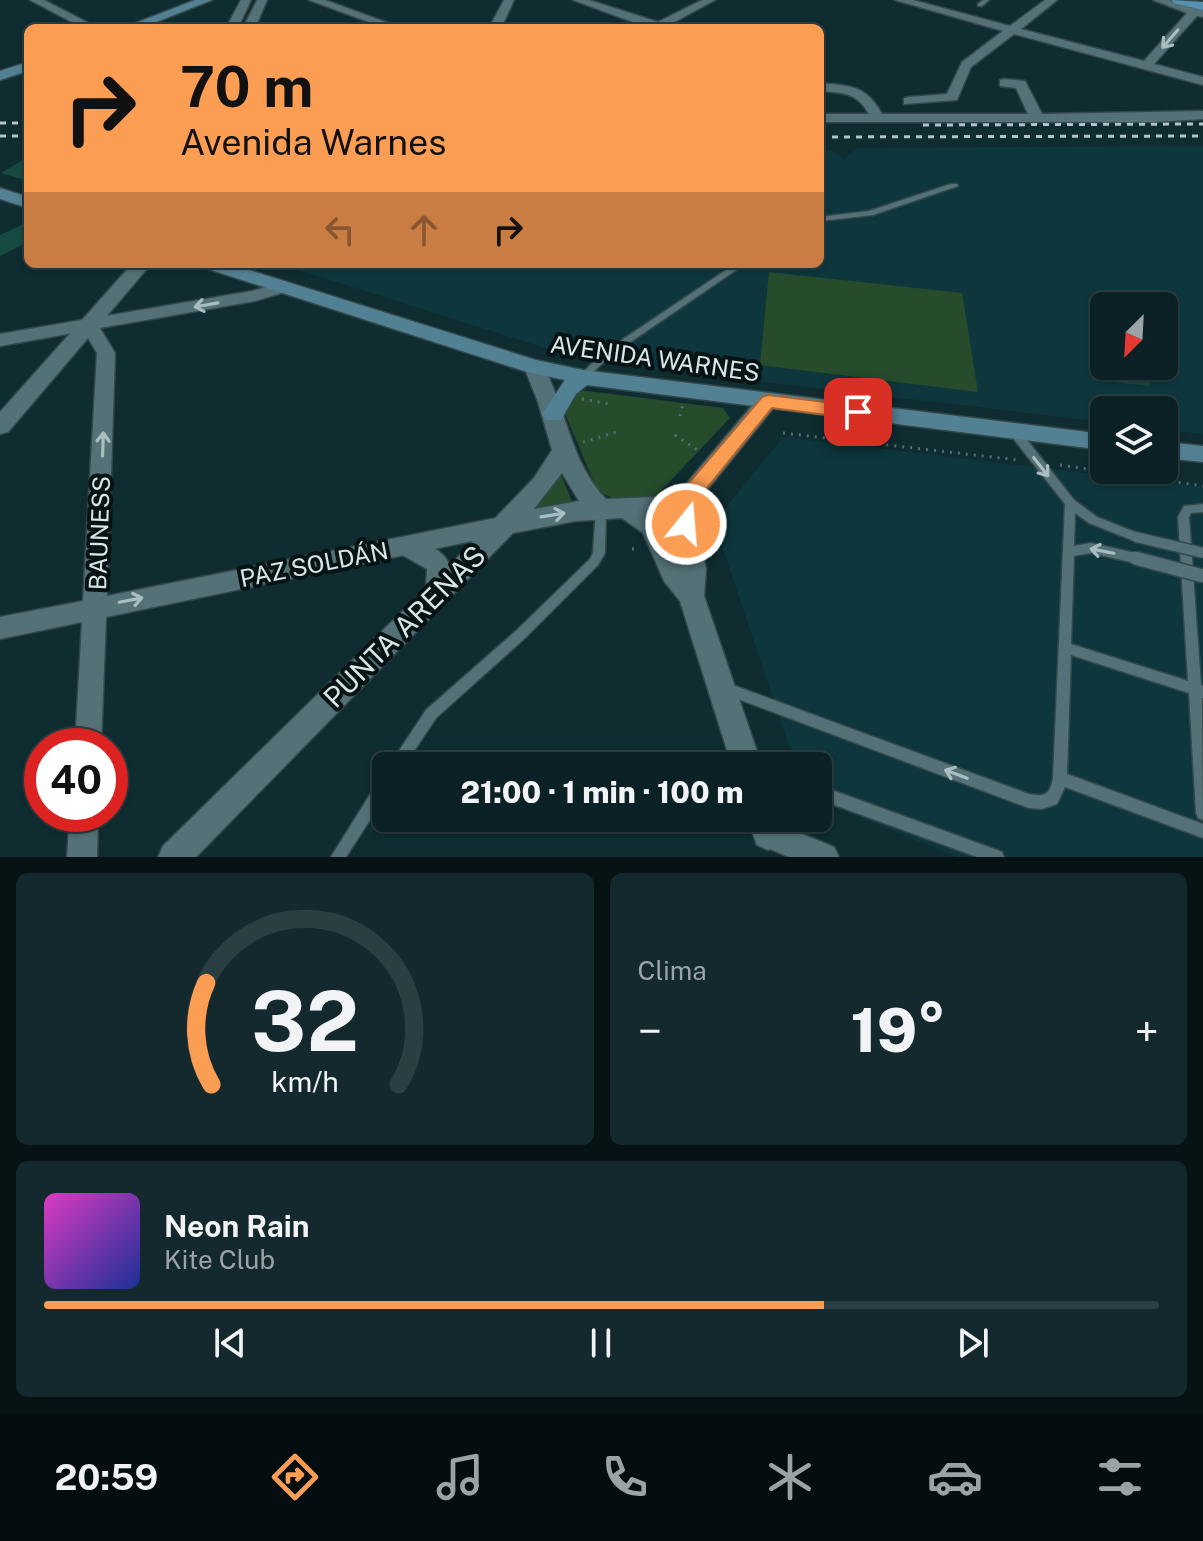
<!DOCTYPE html>
<html lang="es">
<head>
<meta charset="utf-8">
<style>
  :root { --surface:#0b2125; --page:#14292d; --text:#f1f3f6; --muted:#9aa3a7; --line:#2b3e42; --accent:#fc9d54 }
  body { margin:0; font-family:"Public Sans",sans-serif; background:var(--page); color:var(--text); height:100vh; display:flex; flex-direction:column; font-size:30px; white-space:nowrap }
  * { box-sizing:border-box; margin:0 }
  p { font-size:26px; color:var(--muted) }
  .icon { flex:none; width:44px; height:44px; fill:none; stroke:currentColor; stroke-width:2; stroke-linecap:round; stroke-linejoin:round }
  .map { position:relative; height:857px; overflow:hidden }
  .sheet { display:flex; flex-direction:column; gap:16px; padding:16px; background:#061214; flex:1 }
  .sheet>* { flex:none }
  .hud { position:absolute; left:24px; top:24px; width:800px; height:244px; border-radius:12px; box-shadow:0 2px 6px #0004,0 0 0 2px var(--line); background:#fc9d54; color:#111; overflow:hidden }
  .needle { width:52px; rotate:204deg }
  .tools { position:absolute; left:1090px; top:292px; display:grid; gap:16px }
  .tools a { display:grid; place-items:center; width:88px; height:88px; border-radius:12px; background:var(--surface); box-shadow:0 2px 6px #0004,0 0 0 2px var(--line); font-size:40px }
  .speed { position:absolute; left:24px; top:728px; display:flex; gap:16px; font-size:40px; font-weight:700; text-align:center }
  .speed>* { display:grid; place-content:center; width:104px; height:104px; border-radius:50%; background:var(--surface); box-shadow:0 2px 6px #0004,0 0 0 2px var(--line); line-height:1 }
  .speed .limit { border:12px solid #d22; background:#fff; color:#111 }
  .pin { position:absolute; display:grid; place-items:center; width:68px; height:68px; color:#fff; margin:-34px; border-radius:16px; box-shadow:0 4px 12px #0006 }
  .me { position:absolute; width:88px; margin:-44px; rotate:17deg; stroke-linejoin:round; filter:drop-shadow(0 0 6px #0008) }
  .turn { display:flex; align-items:center; gap:28px; height:168px; padding:0 24px; font-size:36px }
  .turn .icon { width:104px; height:104px; stroke-width:2.5 }
  .turn b { display:block; font-size:56px; line-height:68px }
  .lanes { display:flex; align-items:center; height:76px; padding:0 24px; background:#0003; justify-content:center; gap:40px; direction:ltr }
  .lanes .off { opacity:.35 }
  .big { font-size:60px; font-weight:800; line-height:1.1 }
  .sheet .tile { flex:1; display:flex; flex-direction:column; justify-content:center; gap:12px; min-width:0; padding:0 28px; border-radius:12px; background:var(--page) }
  .sheet .dial { align-items:center; gap:0 }
  .dial svg { height:208px; overflow:visible; fill:none; stroke:var(--line); stroke-width:7; stroke-linecap:round; text-anchor:middle }
  .dial text { fill:var(--text); stroke:none }
  .song { display:flex; align-items:center; gap:24px }
  .cover { width:96px; height:96px; border-radius:12px; background:linear-gradient(135deg,hsl(310 70% 55%),hsl(230 70% 35%)) }
  .played { height:8px; border-radius:4px; background:linear-gradient(90deg,var(--accent) 70%,var(--line) 70%) }
  .keys { display:flex; justify-content:space-around; direction:ltr }
  .heat { display:flex; justify-content:space-between; align-items:center; font-size:44px; direction:ltr }
  .sheet .tiles { flex:1; display:grid; gap:16px; grid-template-columns:1fr 1fr }
  .tile:last-child { grid-column:span 2 }
  .trip { position:absolute; left:372px; top:752px; width:460px; height:80px; border-radius:12px; background:var(--surface); box-shadow:0 2px 6px #0004,0 0 0 2px var(--line); font-weight:800; line-height:80px; text-align:center }
  .dock { display:flex; height:128px; justify-content:space-around; align-items:center; background:#040d0f; color:var(--muted) }
  .dock .icon { width:56px; height:56px }
  .dock .active { color:var(--accent) }
  .dock b { font-size:36px; color:var(--text) }
  .map>svg:first-child { display:block }
  .built { fill:#0d373d; fill-rule:evenodd }
  .green { fill:#264c2c }
  .building { fill:#174b41 }
  .lines { fill:none; stroke-linecap:round; stroke-linejoin:round }
  .service-casing { stroke:#34474a; stroke-width:3 }
  .minor-casing { stroke:#34474a; stroke-width:3 }
  .tertiary-casing { stroke:#34474a; stroke-width:3 }
  .secondary-casing { stroke:#34474a; stroke-width:3 }
  .primary-casing { stroke:#34474a; stroke-width:3 }
  .path { stroke:#566e72; stroke-width:3; stroke-dasharray:2 6; stroke-linecap:butt }
  .service { fill:#537176; fill-rule:evenodd }
  .minor { fill:#537176; fill-rule:evenodd }
  .tertiary { fill:#537176; fill-rule:evenodd }
  .secondary { fill:#538194; fill-rule:evenodd }
  .primary { fill:#5491b3; fill-rule:evenodd }
  .rail { stroke:#b2c4c7; stroke-width:3; stroke-dasharray:6 6; stroke-linecap:butt }
  .service-bridge-far1-casing { stroke:#34474a; stroke-width:13; stroke-linecap:butt }
  .service-bridge-casing { stroke:#34474a; stroke-width:16; stroke-linecap:butt }
  .service-bridge-far1 { stroke:#537176; stroke-width:10 }
  .service-bridge { stroke:#537176; stroke-width:13 }
  .oneway { stroke:#a9bec1 }
  .route { fill:#fc9d54; stroke:#a46637; stroke-width:2 }
  .labels { text-anchor:middle; dominant-baseline:central; stroke-width:8; stroke-linejoin:round; paint-order:stroke }
  .street-label { font-size:24px; fill:#d7e7e9; stroke:#071214 }
  .near-street-label { font-size:28px; fill:#d7e7e9; stroke:#071214 }
</style>
</head>
<body>
<div class="map">
<svg width="1203" height="857" viewBox="0 0 1203 857">
  <rect width="100%" height="100%" fill="#0f2c31"/>
  <g class="built">
    <path d="M1203,146V434L1164,430V410H1104V422L586,361L280,264H820V151L831,150L844,159L858,148ZM1104,306H1164V366H1104Z"/>
    <polygon points="783,437 1203,487 1203,857 957,857 818,800 818,766 796,766 716,528 722,512"/>
  </g>
  <g class="green">
    <polygon points="769,272 962,293 978,392 760,365"/>
    <polygon points="580,390 723,408 730,418 656,496 627,503 598,492 564,411 569,398"/>
    <polygon points="560,472 573,504 528,514"/>
  </g>
  <g class="building">
    <polygon points="28,157 28,181 1,173"/>
    <polygon points="28,222 28,242 0,256 0,235"/>
    <polygon points="1087,361 1104,363 1104,366 1144,367 1151,386 1093,380"/>
  </g>
  <g class="lines">
    <g class="service-casing">
      <g id="service">
        <polygon points="983,0 989,0 982,6 978,6 978,4"/>
        <polygon points="951,184 957,184 958,186 873,215 820,221 820,217 869,211"/>
        <polygon points="735,264 745,264 610,356 586,379 580,379 578,377 580,375 604,352"/>
        <path d="M1013,426L1017,427L1074,500L1097,517L1140,534L1142,537L1140,540L1136,542L1132,540L1089,523L1075,513L1074,546L1091,543L1135,553L1139,555L1141,558L1139,561L1135,563L1091,553L1074,556L1071,644L1188,681L1178,517L1184,506L1203,504V512L1191,513L1189,517L1201,685L1203,686V698H1202L1203,820L1198,818L1196,813L1189,693L1071,655L1067,774L1203,824V838L1065,787L1057,804L1042,809L1029,808L722,693L721,689L722,685L727,683L1029,794C1045,797 1050,795 1053,778L1065,504L1009,433L1008,430Z"/>
        <polygon points="601,506 605,507 606,510 605,553 598,565 524,639 436,718 404,766 389,766 426,710 516,631 590,559 593,553 596,510 597,507"/>
        <polygon points="386,775 386,795 346,857 331,857 381,777"/>
        <polygon points="818,785 997,850 1002,852 1004,857 977,857 818,799"/>
      </g>
    </g>
    <g class="minor-casing">
      <g id="minor">
        <polygon points="30,0 44,0 98,28 83,28"/>
        <polygon points="241,0 251,0 238,28 226,28"/>
        <polygon points="257,0 267,0 255,28 243,28"/>
        <polygon points="309,0 325,0 402,28 385,28"/>
        <polygon points="504,0 514,0 501,28 489,28"/>
        <polygon points="573,0 589,0 658,22 702,0 715,0 669,25 671,28 649,28"/>
        <polygon points="895,0 913,0 1010,26 1045,0 1057,0 1021,29 1144,61 1187,13 1153,0 1169,0 1203,10 1203,17 1197,16 1154,64 1203,77 1203,85 1014,34 971,67 957,100 904,104 904,98 909,97 947,94 962,62 1003,31"/>
        <path d="M1004,79L1025,81L1042,114L1203,111V119L1155,122H820V114H869C857,92 843,93 820,91V83C851,86 866,85 882,114H1028L1016,88L1000,86V80Z"/>
        <polygon points="282,282 288,283 290,287 288,291 255,301 100,328 115,353 107,596 506,516 514,519 517,525 514,531 506,534 106,617 101,746 75,746 82,622 0,639 0,617 83,601 97,353 84,331 0,346 0,334 252,291"/>
        <polygon points="70,814 98,814 97,857 67,857"/>
        <polygon points="768,820 834,847 839,857 789,857 758,844 754,834 758,824"/>
      </g>
    </g>
    <g class="tertiary-casing">
      <g id="tertiary">
        <polygon points="132,264 151,264 8,432 0,434 0,412"/>
        <path d="M534,360L541,362C567,407 569,461 606,499L653,497L685,485L760,396H776L779,401L704,494L698,524L706,569L704,596L762,766H732L680,601L664,581L643,533L622,518L576,521L513,533L196,857H158L163,846L426,588L427,569L399,553L396,546L399,539L408,536C425,542 441,548 450,565L534,478L552,450L538,402L524,367L527,362ZM562,473L579,501L534,509ZM677,509L674,524L679,558L661,520L654,516Z"/>
        <polygon points="747,818 779,818 784,834 779,845 768,850 757,845"/>
      </g>
    </g>
    <g class="secondary-casing">
      <g id="secondary">
        <polygon points="195,0 212,0 141,28 123,28"/>
        <polygon points="28,62 28,71 0,80 0,71"/>
        <polygon points="0,188 28,197 28,208 0,199"/>
        <polygon points="202,264 230,264 536,360 583,370 1104,434 1104,450 587,385 576,394 561,420 545,420 542,414 565,380 527,372 205,268"/>
        <polygon points="1164,442 1203,446 1203,462 1164,458"/>
      </g>
    </g>
    <g class="primary-casing">
      <polygon id="primary" points="1172,0 1203,2 1203,10 1174,3"/>
    </g>
    <g class="path">
      <polyline points="582,399 610,404"/>
      <polyline points="680,416 683,404"/>
      <polyline points="783,433 1018,460"/>
      <polyline points="675,435 699,451"/>
      <polyline points="583,442 620,431"/>
      <polyline points="1060,465 1203,486"/>
      <polyline points="632,549 640,548"/>
    </g>
    <use href="#service" class="service"/>
    <use href="#minor" class="minor"/>
    <use href="#tertiary" class="tertiary"/>
    <use href="#secondary" class="secondary"/>
    <use href="#primary" class="primary"/>
    <g class="rail">
      <polyline points="0,123 28,123"/>
      <polyline points="923,125 1203,124"/>
      <polyline points="0,136 28,136"/>
      <polyline points="820,137 1203,136"/>
    </g>
    <g class="service-bridge-far1-casing">
      <g id="service-bridge-far1">
        <polyline points="1136,537 1203,553"/>
        <polyline points="1135,558 1141,560"/>
      </g>
    </g>
    <g class="service-bridge-casing">
      <polyline id="service-bridge" points="1135,558 1203,576"/>
    </g>
    <use href="#service-bridge-far1" class="service-bridge-far1"/>
    <use href="#service-bridge" class="service-bridge"/>
  </g>
  <defs><path id="oneway-shaft" d="M-6 0H5M1.5-3L5.5 0L1.5 3" fill="none" stroke-width="1.6" stroke-linecap="round" stroke-linejoin="round" transform="scale(2)"/></defs>
  <g class="oneway">
    <use href="#oneway-shaft" transform="translate(1170 39) rotate(131)"/>
    <use href="#oneway-shaft" transform="translate(206 305) rotate(170)"/>
    <use href="#oneway-shaft" transform="translate(103 444) rotate(-88)"/>
    <use href="#oneway-shaft" transform="translate(1041 467) rotate(52)"/>
    <use href="#oneway-shaft" transform="translate(553 515) rotate(-9)"/>
    <use href="#oneway-shaft" transform="translate(1102 551) rotate(-169)"/>
    <use href="#oneway-shaft" transform="translate(131 600) rotate(-11)"/>
    <use href="#oneway-shaft" transform="translate(956 774) rotate(-159)"/>
  </g>
  <polygon class="route" points="768,395 858,406 867,412 858,419 772,408 703,493 693,529 679,529 676,524 687,485 762,397"/>
  <g class="labels">
    <g class="street-label">
      <text transform="translate(655 358) rotate(8)">AVENIDA WARNES</text>
      <text transform="translate(99 533) rotate(-88)">BAUNESS</text>
      <text transform="translate(314 564) rotate(-11)">PAZ SOLDÁN</text>
    </g>
    <g class="near-street-label">
      <text transform="translate(404 626) rotate(-45)">PUNTA ARENAS</text>
    </g>
  </g>
</svg>
<div class="tools">
<a><svg class="needle" viewBox="-14 -14 28 28"><path d="M0-13l5 13h-10z" fill="#e53935"/><path d="M0 13l5-13h-10z" fill="#9aa3a7"/></svg></a>
<a><svg class="icon" aria-label="layers" viewBox="0 0 24 24"><path d="M12 4l9 5-9 5-9-5zM3 14l9 5 9-5"/></svg></a>
</div>
<div class="speed"><div class="limit">40</div></div>
<div class="pin" style="left:858px;top:412px;background:#d93025"><svg class="icon" aria-label="arrive" viewBox="0 0 24 24"><path d="M6 21V4h12l-3 4 3 4H6"/></svg></div>
<svg class="me" style="left:686px;top:524px" viewBox="-20 -20 40 40"><circle r="17" fill="#fc9d54" stroke="#fff" stroke-width="3"/><path d="M0-11L8 9 0 5-8 9z" fill="#fff"/></svg>
<div class="trip">21:00 · 1 min · 100 m</div>
<div class="hud">
<div class="turn"><svg class="icon" aria-label="right" viewBox="0 0 24 24"><path d="M7 20v-9h11M14 6l5 5-5 5"/></svg><div><b>70 m</b>Avenida Warnes</div></div>
<div class="lanes"><svg class="icon off" aria-label="left" viewBox="0 0 24 24"><path d="M17 20v-9H6M10 6l-5 5 5 5"/></svg><svg class="icon off" aria-label="ahead" viewBox="0 0 24 24"><path d="M12 20V5M6 11l6-6 6 6"/></svg><svg class="icon" aria-label="right" viewBox="0 0 24 24"><path d="M7 20v-9h11M14 6l5 5-5 5"/></svg></div>
</div>
</div>
<section class="sheet">
<div class="tiles">
<div class="tile dial"><svg viewBox="0 0 100 80">
<path d="M14 69A42 42 0 1 1 86 69"/>
<path d="M14 69A42 42 0 0 1 12 30" stroke="#fc9d54"/>
<text x="50" y="56" font-size="32" font-weight="700">32</text>
<text x="50" y="72" font-size="11">km/h</text>
</svg></div>
<div class="tile"><p>Clima</p>
<div class="heat"><a>−</a><b class="big">19°</b><a>+</a></div>
</div>
<div class="tile">
<div class="song"><i class="cover"></i><div><b>Neon Rain</b><p>Kite Club</p></div></div>
<div class="played"></div>
<div class="keys"><svg class="icon" aria-label="previous" viewBox="0 0 24 24"><path d="M18 5L8 12l10 7zM5 5v14"/></svg><svg class="icon" aria-label="pause" viewBox="0 0 24 24"><path d="M8 5v14M16 5v14"/></svg><svg class="icon" aria-label="next" viewBox="0 0 24 24"><path d="M6 5l10 7-10 7zM19 5v14"/></svg></div>
</div>
</div>
</section>
<nav class="dock">
<b>20:59</b>
<svg class="icon active" aria-label="directions" viewBox="0 0 24 24"><path d="M12 3l9 9-9 9-9-9zM9 14v-3h6M13 9l2 2-2 2"/></svg>
<svg class="icon" aria-label="music" viewBox="0 0 24 24"><path d="M9 18V5l10-2v13"/><circle cx="6" cy="18" r="3"/><circle cx="16" cy="16" r="3"/></svg>
<svg class="icon" aria-label="phone" viewBox="0 0 24 24"><path d="M5 4h4l2 5-3 2q2 4 5 5l2-3 5 2v4C11 20 4 13 5 4z"/></svg>
<svg class="icon" aria-label="climate" viewBox="0 0 24 24"><path d="M12 3v18M4 7l16 10M4 17L20 7"/></svg>
<svg class="icon" aria-label="car" viewBox="0 0 24 24"><path d="M5 17H2v-5l4-1 3-4h7l3 4 3 1v5h-3M9 17h6M6 11h13"/><circle cx="7" cy="17" r="2"/><circle cx="17" cy="17" r="2"/></svg>
<svg class="icon" aria-label="filters" viewBox="0 0 24 24"><path d="M4 7h16M4 17h16"/><circle cx="9" cy="7" r="2"/><circle cx="15" cy="17" r="2"/></svg>
</nav>
</body>
</html>
